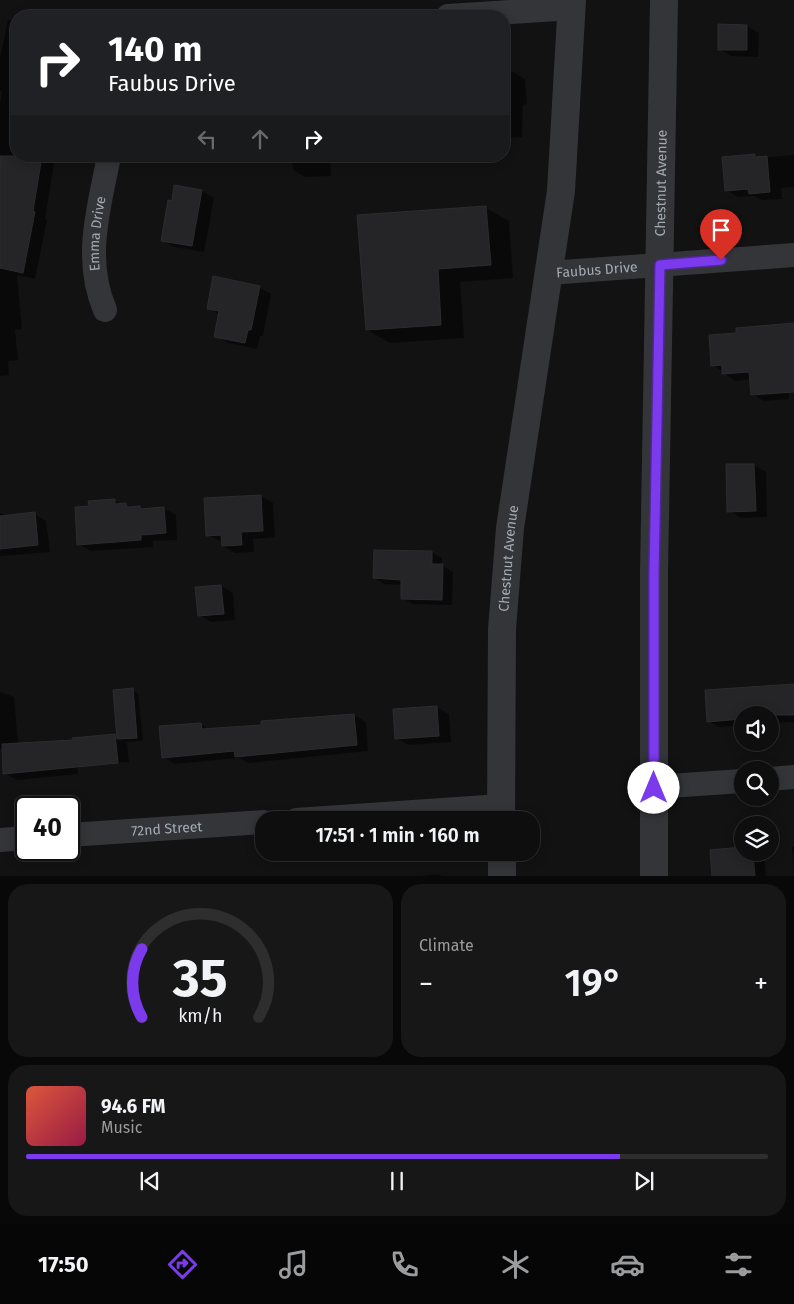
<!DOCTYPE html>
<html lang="en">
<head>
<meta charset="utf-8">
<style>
  :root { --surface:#0e0e0e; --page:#171717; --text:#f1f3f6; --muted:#9b9c9e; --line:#2e2e2e; --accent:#7c3aed }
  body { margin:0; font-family:"Fira Sans",sans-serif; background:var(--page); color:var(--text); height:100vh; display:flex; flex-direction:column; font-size:19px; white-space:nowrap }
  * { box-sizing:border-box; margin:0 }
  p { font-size:16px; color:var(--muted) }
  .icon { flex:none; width:28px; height:28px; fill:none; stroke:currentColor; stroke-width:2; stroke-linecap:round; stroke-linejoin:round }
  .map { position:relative; height:876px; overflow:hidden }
  .details { display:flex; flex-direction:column; gap:8px; padding:8px; background:#080808; flex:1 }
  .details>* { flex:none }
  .hud { position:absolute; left:10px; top:10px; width:500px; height:152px; border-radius:20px; box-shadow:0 2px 12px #0003,0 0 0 1px var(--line); background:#202124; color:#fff; overflow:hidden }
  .controls { position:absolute; left:734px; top:706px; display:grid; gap:10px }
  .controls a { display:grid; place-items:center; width:45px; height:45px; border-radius:50%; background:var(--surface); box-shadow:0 2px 12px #0003,0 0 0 1px var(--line); font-size:25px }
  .speed { position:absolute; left:15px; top:796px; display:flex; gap:10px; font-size:25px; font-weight:700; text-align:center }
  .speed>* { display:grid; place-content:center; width:65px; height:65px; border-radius:50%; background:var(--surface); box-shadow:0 2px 12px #0003,0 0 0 1px var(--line); line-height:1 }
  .speed .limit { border:2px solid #111; border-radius:8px; background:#fff; color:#111 }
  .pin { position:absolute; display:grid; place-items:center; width:42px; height:42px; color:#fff; margin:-51px -21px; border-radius:50% 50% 50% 0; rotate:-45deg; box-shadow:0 0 5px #0007 }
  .pin .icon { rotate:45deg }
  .me { position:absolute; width:55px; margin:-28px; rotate:0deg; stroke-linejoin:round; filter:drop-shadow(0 0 4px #0008) }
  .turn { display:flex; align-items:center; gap:18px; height:105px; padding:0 15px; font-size:22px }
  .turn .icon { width:65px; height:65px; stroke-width:2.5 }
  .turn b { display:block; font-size:35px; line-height:42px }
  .lanes { display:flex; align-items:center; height:48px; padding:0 15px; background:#0003; justify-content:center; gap:25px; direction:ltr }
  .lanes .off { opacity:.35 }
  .big { font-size:38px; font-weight:600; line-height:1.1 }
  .details .widget { flex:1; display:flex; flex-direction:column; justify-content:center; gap:8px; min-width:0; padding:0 18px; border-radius:20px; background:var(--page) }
  .details .dial { align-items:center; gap:0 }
  .dial svg { height:130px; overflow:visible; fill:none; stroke:var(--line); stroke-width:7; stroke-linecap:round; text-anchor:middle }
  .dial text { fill:var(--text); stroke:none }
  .song { display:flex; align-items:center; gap:15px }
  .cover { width:60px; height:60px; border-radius:8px; background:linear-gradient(135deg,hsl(10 70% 55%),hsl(340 70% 35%)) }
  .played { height:5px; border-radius:2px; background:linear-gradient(90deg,var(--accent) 80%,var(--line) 80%) }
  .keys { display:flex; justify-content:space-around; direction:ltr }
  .heat { display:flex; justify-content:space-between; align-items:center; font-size:28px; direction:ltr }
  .details .tiles { flex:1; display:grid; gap:8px; grid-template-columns:1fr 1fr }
  .widget:last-child { grid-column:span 2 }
  .trip { position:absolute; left:255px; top:811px; width:285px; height:50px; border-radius:20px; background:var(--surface); box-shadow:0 2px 12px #0003,0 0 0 1px var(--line); font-weight:600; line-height:50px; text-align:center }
  .tabs { display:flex; height:80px; justify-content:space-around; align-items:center; background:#060606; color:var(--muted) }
  .tabs .icon { width:35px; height:35px }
  .tabs .selected { color:var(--accent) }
  .tabs b { font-size:22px; color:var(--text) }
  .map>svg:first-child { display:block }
  .shadow { fill:#0007 }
  .building { fill:#252527; stroke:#2c2c2f }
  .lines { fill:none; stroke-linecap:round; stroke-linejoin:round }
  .minor { stroke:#333538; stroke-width:24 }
  .tertiary { stroke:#333538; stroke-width:28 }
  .route-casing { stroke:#51269a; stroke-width:12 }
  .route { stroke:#7c3aed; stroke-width:9 }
  .labels { text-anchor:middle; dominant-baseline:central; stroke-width:5; stroke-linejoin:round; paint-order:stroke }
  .street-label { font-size:14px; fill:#a3abb3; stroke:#0d0d0e }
</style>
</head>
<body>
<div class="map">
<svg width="794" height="877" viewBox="0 0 794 877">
  <rect width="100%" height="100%" fill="#121213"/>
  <g class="shadow">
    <polygon points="8,20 16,21 16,156 43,156 54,163 45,219 47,220 35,279 17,275 22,329 15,330 18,360 8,361 9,375 0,376 0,104 2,91 0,90 0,58"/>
    <polygon points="747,26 759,33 758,57 731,56 719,49"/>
    <polygon points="504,72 513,72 525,79 527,104 523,105 522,137 504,138"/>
    <polygon points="755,155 760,158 794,155 794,187 781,188 782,199 762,200 754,196 738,197 726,190"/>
    <polygon points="292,156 330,156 331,176 305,177 293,170"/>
    <polygon points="202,191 214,198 204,252 174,247 162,240 173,202"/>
    <polygon points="486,208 509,221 513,278 460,282 464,338 390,343 367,330"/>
    <polygon points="259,287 271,294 263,336 260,336 257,349 228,343 216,336 220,315 208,308"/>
    <polygon points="794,325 794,360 785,361 789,399 764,401 752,394 751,379 735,381 713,365 737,334"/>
    <polygon points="754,465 766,472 767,517 741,518 729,511"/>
    <polygon points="261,496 273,503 275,537 253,539 254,552 235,553 223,546 223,542 207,535"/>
    <polygon points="115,500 122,505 144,510 163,508 176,515 177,540 153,541 153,547 91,551 78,544 90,507"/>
    <polygon points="0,513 9,516 34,514 46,521 50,552 0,556"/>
    <polygon points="431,552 442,558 442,565 453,572 452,605 413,604 402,598 403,585 385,584 374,578"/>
    <polygon points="221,586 233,593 235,620 211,622 199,615"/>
    <polygon points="794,685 794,722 770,723 770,715 742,715 742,725 719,727 708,721"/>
    <polygon points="132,690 138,693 143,741 127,742 129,762 87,764 77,758 78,774 17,780 4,773 3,749 0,749 0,692 14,697 18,744 65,742 115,735 118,737"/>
    <polygon points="437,707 449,714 451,742 408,745 396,738"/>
    <polygon points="354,715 366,722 368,751 248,763 239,758 175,764 163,757 201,724 210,730"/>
    <polygon points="792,847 794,847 794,867"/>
    <polygon points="742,848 742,852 764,854 766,877 714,877 711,851"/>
    <polygon points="439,874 443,877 410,877"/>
  </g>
  <g class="building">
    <polygon points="718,24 747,25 747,50 718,50"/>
    <polygon points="755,154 755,157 767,156 770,192 749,194 748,189 725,191 722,157"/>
    <polygon points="0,156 42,156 33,211 35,212 23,273 0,268"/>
    <polygon points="174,185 202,190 192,246 161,241 168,200 172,201"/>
    <polygon points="486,206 491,265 438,269 441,325 366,330 357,215"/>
    <polygon points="213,276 260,286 251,330 248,330 245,343 214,337 219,311 207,309"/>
    <polygon points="794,323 794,392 751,395 749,372 722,374 722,365 711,366 709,335 736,333 736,328"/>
    <polygon points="726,464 754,464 756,511 727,512"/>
    <polygon points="261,495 263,531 241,532 242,545 222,546 221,535 206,536 204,498"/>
    <polygon points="115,499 115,504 126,503 127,507 140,506 140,509 164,507 166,533 141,535 141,540 77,545 75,507 89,506 88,501"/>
    <polygon points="35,512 38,545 0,549 0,516"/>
    <polygon points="374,550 432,551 432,564 443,564 442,600 401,599 401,580 373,578"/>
    <polygon points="221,585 224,614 198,616 195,587"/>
    <polygon points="794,684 794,715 742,715 742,719 707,722 705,690"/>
    <polygon points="133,688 137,738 117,739 113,690"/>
    <polygon points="437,706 439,736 395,739 393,709"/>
    <polygon points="354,714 357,745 235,757 234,751 162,758 159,726 201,723 202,729 261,725 261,721"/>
    <polygon points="115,734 118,763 3,774 2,744 73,740 72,738"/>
    <polygon points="742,847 742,852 753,852 755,877 712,877 710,850"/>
  </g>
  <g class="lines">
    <g class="minor">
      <polyline points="448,16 572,8"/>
      <path id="s1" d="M549,273L794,255"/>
      <path id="s2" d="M105,310C83,258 99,209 109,156"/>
      <polyline points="770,779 794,777"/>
      <polyline points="654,787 742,781"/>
      <polyline points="296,820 501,806"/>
      <path id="s3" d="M69,835L264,822"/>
      <polyline points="0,840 26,838"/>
    </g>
    <g class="tertiary">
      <path id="s4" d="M501,820L502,629L510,528L561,191L572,0"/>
      <polyline points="502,852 502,877"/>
      <path id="s5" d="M654,877V573L664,0"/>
    </g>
  </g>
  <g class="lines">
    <g class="route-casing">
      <polyline id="route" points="654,788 654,573 660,265 721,260"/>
    </g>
    <use href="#route" class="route"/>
  </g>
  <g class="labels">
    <g class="street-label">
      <text stroke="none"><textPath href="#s5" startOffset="694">Chestnut Avenue</textPath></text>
      <text stroke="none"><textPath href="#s2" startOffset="78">Emma Drive</textPath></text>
      <text stroke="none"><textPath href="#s1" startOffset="48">Faubus Drive</textPath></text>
      <text stroke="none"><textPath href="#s4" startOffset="262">Chestnut Avenue</textPath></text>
      <text stroke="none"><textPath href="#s3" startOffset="98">72nd Street</textPath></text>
    </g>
  </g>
</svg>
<div class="controls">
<a><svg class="icon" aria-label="sound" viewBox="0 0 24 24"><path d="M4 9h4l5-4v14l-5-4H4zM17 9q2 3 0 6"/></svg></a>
<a><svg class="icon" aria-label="search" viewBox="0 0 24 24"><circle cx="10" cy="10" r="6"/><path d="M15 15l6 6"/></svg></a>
<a><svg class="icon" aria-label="layers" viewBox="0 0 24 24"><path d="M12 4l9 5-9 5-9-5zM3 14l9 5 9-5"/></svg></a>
</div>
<div class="speed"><div class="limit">40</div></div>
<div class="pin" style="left:721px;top:260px;background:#d93025"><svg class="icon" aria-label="arrive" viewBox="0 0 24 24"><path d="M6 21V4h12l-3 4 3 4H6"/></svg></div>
<svg class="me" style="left:654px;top:788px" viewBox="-20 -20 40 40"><circle r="19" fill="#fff"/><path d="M0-13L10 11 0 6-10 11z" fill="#7c3aed"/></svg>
<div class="trip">17:51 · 1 min · 160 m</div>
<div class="hud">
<div class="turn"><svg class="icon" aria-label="right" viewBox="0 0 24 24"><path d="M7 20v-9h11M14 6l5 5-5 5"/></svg><div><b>140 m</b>Faubus Drive</div></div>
<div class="lanes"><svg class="icon off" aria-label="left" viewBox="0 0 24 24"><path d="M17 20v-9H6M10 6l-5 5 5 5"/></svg><svg class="icon off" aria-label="ahead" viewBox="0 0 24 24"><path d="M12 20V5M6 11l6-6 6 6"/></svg><svg class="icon" aria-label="right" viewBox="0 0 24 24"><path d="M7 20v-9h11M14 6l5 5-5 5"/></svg></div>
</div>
</div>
<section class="details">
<div class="tiles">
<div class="widget dial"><svg viewBox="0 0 100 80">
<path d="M14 69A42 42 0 1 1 86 69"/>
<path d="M14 69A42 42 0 0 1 14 27" stroke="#7c3aed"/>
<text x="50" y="56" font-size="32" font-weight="700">35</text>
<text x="50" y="72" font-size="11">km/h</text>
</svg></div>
<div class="widget"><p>Climate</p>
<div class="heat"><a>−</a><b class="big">19°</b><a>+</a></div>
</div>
<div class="widget">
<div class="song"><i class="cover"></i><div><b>94.6 FM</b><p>Music</p></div></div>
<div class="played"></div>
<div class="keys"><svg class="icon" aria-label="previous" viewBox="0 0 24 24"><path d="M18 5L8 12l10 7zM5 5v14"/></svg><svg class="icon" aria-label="pause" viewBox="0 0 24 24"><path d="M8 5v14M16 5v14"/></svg><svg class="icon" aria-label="next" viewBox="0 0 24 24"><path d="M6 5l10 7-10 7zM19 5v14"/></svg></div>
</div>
</div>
</section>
<nav class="tabs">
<b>17:50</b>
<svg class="icon selected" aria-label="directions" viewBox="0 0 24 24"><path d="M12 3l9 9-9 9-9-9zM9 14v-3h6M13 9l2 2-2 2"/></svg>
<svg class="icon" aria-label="music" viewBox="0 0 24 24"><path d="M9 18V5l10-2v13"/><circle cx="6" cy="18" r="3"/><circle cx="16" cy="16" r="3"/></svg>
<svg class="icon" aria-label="phone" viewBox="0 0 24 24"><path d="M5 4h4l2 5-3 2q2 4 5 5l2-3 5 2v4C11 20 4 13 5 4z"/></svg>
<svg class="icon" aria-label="climate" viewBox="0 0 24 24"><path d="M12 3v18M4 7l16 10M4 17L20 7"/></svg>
<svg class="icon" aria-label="car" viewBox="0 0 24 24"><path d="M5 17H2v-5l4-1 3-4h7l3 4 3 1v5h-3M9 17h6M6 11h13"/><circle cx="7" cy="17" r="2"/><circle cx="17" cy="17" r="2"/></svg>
<svg class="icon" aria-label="filters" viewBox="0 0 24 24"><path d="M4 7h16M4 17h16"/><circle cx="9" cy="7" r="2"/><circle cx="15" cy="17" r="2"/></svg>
</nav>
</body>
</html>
